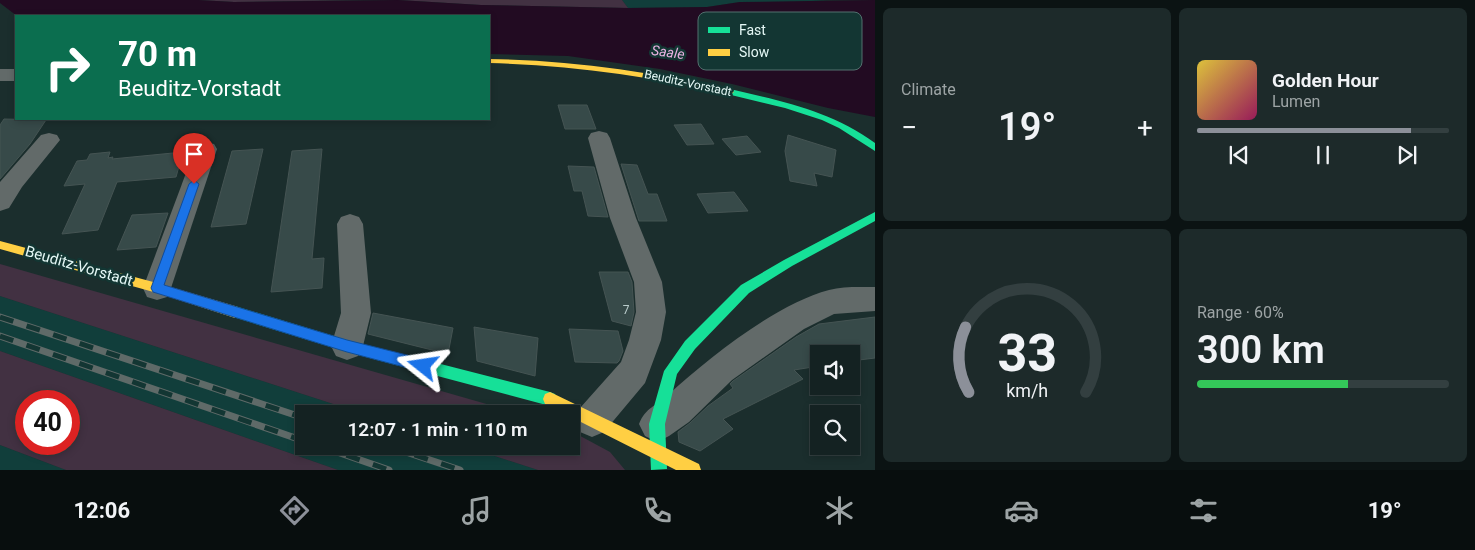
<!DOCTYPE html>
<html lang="en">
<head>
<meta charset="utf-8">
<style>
  :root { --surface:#142222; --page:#1d2a2a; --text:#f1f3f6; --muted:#9da4a5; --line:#333f40; --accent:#8c9099 }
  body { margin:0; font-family:Roboto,sans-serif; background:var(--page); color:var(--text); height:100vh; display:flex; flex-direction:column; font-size:19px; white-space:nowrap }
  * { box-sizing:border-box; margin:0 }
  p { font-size:16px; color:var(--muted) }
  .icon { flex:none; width:28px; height:28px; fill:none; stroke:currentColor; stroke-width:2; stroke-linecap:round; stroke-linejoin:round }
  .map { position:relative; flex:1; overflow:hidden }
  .details { display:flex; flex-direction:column; gap:8px; padding:8px; background:#0b1313; width:600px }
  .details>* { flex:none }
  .hud { position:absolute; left:15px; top:15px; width:475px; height:105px; border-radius:0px; box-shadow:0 2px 8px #0003,0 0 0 1px var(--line); background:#0b6e4f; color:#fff; overflow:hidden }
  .fabs { position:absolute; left:810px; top:345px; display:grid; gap:10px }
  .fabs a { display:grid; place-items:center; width:50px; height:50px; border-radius:0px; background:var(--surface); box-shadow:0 2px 8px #0003,0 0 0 1px var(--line); font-size:25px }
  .speed { position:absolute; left:15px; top:390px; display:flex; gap:10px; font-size:25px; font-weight:700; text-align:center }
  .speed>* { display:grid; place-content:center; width:65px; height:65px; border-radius:50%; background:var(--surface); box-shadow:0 2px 8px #0003,0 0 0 1px var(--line); line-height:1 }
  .speed .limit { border:8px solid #d22; background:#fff; color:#111 }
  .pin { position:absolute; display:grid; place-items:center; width:42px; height:42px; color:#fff; margin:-51px -21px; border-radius:50% 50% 50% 0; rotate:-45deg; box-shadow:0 0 5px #0007 }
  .pin .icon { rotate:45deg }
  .me { position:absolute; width:55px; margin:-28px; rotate:285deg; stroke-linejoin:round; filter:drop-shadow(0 0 4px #0008) }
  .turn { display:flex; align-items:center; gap:18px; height:105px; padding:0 20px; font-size:22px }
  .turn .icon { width:65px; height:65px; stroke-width:2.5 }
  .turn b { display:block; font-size:35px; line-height:42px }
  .big { font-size:38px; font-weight:600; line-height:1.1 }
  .details .widget { flex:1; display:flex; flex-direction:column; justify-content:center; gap:8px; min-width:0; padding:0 18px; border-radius:8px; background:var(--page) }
  .details .dial { align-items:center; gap:0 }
  .dial svg { height:130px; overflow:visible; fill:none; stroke:var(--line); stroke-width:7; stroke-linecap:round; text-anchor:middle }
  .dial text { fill:var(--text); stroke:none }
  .song { display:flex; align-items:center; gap:15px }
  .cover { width:60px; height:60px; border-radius:8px; background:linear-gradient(135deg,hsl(50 70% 55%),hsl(330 70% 35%)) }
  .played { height:5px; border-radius:2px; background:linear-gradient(90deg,var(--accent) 85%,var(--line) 85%) }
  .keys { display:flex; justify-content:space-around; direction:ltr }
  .heat { display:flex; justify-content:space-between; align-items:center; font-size:28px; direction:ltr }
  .charge { height:8px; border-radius:4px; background:linear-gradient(90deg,#34c759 60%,var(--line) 0) }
  .details .tiles { flex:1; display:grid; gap:8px; grid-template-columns:repeat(2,1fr) }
  .trip { position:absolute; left:295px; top:405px; width:285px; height:50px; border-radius:0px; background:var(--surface); box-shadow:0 2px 8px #0003,0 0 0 1px var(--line); font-weight:600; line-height:50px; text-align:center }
  .dock { display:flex; height:80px; justify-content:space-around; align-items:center; background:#080e0e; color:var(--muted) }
  .dock .icon { width:35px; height:35px }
  .dock .on { color:var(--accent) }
  .dock b { font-size:22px; color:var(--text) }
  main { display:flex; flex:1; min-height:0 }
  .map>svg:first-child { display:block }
  .built { fill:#113e3b }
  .green { fill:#423142; fill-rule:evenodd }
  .water { fill:#220b22 }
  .building { fill:#374a49; stroke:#455453 }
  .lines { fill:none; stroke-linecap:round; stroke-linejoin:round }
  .street { fill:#626a69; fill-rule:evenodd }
  .fast { fill:#16e098; fill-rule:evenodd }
  .slow { fill:#ffcf43; fill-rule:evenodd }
  .rail-casing { stroke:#5f6a68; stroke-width:7 }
  .rail { stroke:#133633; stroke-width:5; stroke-dasharray:14; stroke-linecap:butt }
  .route { fill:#1a73e8; stroke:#114b97 }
  .labels { text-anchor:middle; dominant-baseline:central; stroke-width:5; stroke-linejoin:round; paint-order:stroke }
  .far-street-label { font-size:12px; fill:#e5f8f6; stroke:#133633 }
  .number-label { font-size:12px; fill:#bacccb }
  .far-water-label { font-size:14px; font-style:italic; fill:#e9b1e1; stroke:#133633 }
  .street-label { font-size:15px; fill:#e5f8f6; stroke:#133633 }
  .key { fill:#133633; stroke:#52706e; stroke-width:1 }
  .key-label { font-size:14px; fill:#e5f8f6 }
</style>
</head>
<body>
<main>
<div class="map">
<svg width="875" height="470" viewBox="0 0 875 470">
  <rect width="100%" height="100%" fill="#1b2e2d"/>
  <g class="built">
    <polygon points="622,0 828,0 800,2 740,2 707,7 628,8"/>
    <polygon points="0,296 364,414 304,414 304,446 464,446 538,470 338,470 0,351"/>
    <polygon points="0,445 66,470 0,470"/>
  </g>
  <g class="green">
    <polygon points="198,0 366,0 234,2"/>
    <polygon points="398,0 622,0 628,8 481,5"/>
    <polygon points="0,264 521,414 364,414 0,296"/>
    <path d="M0,351L338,470H66L0,445ZM26,401H69V444H26Z"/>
    <polygon points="571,431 610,452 625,470 538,470 464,446 571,446"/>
  </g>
  <polygon class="water" points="0,0 198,0 234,2 398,0 481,5 628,8 707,7 740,2 875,0 875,117 828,108 732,84 660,69 568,56 489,54 489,16 17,16 0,3"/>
  <g class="building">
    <polygon points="558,105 587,105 596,129 565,129"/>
    <polygon points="4,119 46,120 30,144 0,179 0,125"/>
    <polygon points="701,124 714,144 687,145 674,125"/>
    <polygon points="788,135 836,150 832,177 814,173 817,186 790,181 785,151"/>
    <polygon points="747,136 761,152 736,155 722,139"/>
    <polygon points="263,149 246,224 211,227 232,151"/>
    <polygon points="322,149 312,259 324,258 322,288 271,292 292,151"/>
    <polygon points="110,152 108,158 113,157 112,159 183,152 176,177 117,182 98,230 62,234 85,184 64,186 77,161 87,160 90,154"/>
    <polygon points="621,164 637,165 648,194 657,194 667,221 639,221"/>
    <polygon points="568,166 594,167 608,217 588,216 582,191 574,191"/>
    <polygon points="734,192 748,211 708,213 697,194"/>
    <polygon points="168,213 156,247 117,250 132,215"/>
    <polygon points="599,272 628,272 632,282 634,312 631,326 612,321"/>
    <polygon points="373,313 453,328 448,354 368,334"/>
    <polygon points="875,317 875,358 851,361 851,354 819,354 819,366 794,370 803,379 723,419 733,429 700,451 679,442 678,432 690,423 708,406 733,388 730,384 733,381 796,337 819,324"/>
    <polygon points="474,327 538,338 535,376 477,361"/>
    <polygon points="569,329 618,331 623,351 619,361 617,363 575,362"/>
  </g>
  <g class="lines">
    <g class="street">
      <rect x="0" y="69" width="16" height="12"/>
      <polygon points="599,131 607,133 610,138 636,218 662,282 666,312 661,340 645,383 604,432 592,437 580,432 575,420 580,408 621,362 629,340 636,312 634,282 610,218 588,138 591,133"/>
      <polygon points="49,133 57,135 60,140 22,187 9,208 0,211 0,182 41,135"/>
      <polygon points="206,142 214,144 217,149 171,288 167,297 157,300 147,297 143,288 195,149 198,144"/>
      <polygon points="350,214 359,217 363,224 371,313 363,346 358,356 347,360 336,356 331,346 341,313 337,224 341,217"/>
      <path d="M875,287V311L834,314L804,329L732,380L689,422L669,436L657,442L645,436L639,424C646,407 655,407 668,395C709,358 776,304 829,290C843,286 861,287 875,287Z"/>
    </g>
    <g class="fast">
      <path d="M730,89C781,101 832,111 875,143V151L839,128L822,120L785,108L727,94L726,92Z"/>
      <polygon points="875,212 875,221 792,266 749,293 695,349 677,374 665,424 667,469 651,470 649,424 664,371 685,341 741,285 784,260"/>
      <polygon points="235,306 347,340 550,392 555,394 557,399 555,404 550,406 347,352 230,316 229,312 230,308"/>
    </g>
    <g class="slow">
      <path d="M489,59C571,60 650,72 730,89L734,92L730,95C650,76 571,65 489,63Z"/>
      <polygon points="0,241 157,283 235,306 240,308 241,312 240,316 235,318 157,293 0,249"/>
      <polygon points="550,392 699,464 701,470 676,470 571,417 571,414 564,414 545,404 543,399 545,394"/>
    </g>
    <g class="rail-casing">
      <g id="rail">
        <polyline points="0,317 304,418"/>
        <polyline points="0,336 304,441"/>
        <polyline points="320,446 389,470"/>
        <polyline points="388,446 460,470"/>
      </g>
    </g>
    <use href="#rail" class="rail"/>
  </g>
  <polygon class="route" points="194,180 199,184 164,285 347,340 423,359 428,361 430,366 428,370 423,372 347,352 153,292 151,288 189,184"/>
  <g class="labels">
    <g class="far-street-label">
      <text transform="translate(688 83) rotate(12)">Beuditz-Vorstadt</text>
    </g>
    <g class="number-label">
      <text x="626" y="310">7</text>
    </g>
    <g class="far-water-label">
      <text transform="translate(668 52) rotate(8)">Saale</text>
    </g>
    <g class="street-label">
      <text transform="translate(79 266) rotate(16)">Beuditz-Vorstadt</text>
    </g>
  </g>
  <rect x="698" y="12" width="164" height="58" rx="8" class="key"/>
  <rect x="708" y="27" width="22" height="6" fill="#16e098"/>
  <rect x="708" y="49" width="22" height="7" fill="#ffcf43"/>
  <g class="key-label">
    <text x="739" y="35">Fast</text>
    <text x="739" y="57">Slow</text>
  </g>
</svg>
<div class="fabs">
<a><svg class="icon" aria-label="sound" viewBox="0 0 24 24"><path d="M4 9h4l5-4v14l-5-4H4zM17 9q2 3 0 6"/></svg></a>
<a><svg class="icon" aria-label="search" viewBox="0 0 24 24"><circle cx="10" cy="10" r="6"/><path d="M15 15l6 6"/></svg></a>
</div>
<div class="speed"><div class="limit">40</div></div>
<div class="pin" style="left:194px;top:184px;background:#d93025"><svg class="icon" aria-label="arrive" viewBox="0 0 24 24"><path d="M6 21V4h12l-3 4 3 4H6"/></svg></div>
<svg class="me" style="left:423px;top:366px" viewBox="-20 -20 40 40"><path d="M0-17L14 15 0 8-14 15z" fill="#1a73e8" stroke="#fff" stroke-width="4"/></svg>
<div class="trip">12:07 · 1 min · 110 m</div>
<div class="hud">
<div class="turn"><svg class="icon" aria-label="right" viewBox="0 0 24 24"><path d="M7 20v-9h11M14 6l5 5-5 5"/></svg><div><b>70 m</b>Beuditz-Vorstadt</div></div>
</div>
</div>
<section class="details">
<div class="tiles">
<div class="widget"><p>Climate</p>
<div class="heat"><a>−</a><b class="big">19°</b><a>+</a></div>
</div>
<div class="widget">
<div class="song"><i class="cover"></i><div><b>Golden Hour</b><p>Lumen</p></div></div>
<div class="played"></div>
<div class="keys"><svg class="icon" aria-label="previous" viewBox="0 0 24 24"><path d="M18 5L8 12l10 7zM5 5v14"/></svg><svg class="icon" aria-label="pause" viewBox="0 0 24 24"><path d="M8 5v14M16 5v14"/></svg><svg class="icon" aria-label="next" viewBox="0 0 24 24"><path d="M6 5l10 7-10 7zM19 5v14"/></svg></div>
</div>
<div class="widget dial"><svg viewBox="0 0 100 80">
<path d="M14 69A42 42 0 1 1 86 69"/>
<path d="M14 69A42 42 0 0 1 12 29" stroke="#8c9099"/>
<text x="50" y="56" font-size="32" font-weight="700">33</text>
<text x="50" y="72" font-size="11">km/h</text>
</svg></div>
<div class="widget"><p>Range · 60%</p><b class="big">300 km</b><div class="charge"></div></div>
</div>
</section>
</main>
<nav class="dock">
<b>12:06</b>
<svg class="icon on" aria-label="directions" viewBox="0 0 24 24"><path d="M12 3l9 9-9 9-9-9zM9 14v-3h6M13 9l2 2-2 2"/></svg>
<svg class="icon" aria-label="music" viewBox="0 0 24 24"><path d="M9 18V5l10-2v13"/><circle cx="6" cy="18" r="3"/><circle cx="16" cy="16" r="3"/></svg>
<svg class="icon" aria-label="phone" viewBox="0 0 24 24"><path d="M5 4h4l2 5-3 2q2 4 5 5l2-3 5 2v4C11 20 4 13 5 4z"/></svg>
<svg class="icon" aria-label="climate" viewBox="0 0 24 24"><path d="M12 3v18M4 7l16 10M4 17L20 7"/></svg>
<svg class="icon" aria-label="car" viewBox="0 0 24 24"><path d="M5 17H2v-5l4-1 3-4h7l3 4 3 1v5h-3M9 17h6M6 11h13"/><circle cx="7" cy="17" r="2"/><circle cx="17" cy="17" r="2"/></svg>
<svg class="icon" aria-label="filters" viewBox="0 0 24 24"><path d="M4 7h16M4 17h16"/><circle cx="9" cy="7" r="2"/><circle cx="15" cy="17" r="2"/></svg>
<b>19°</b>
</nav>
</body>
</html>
